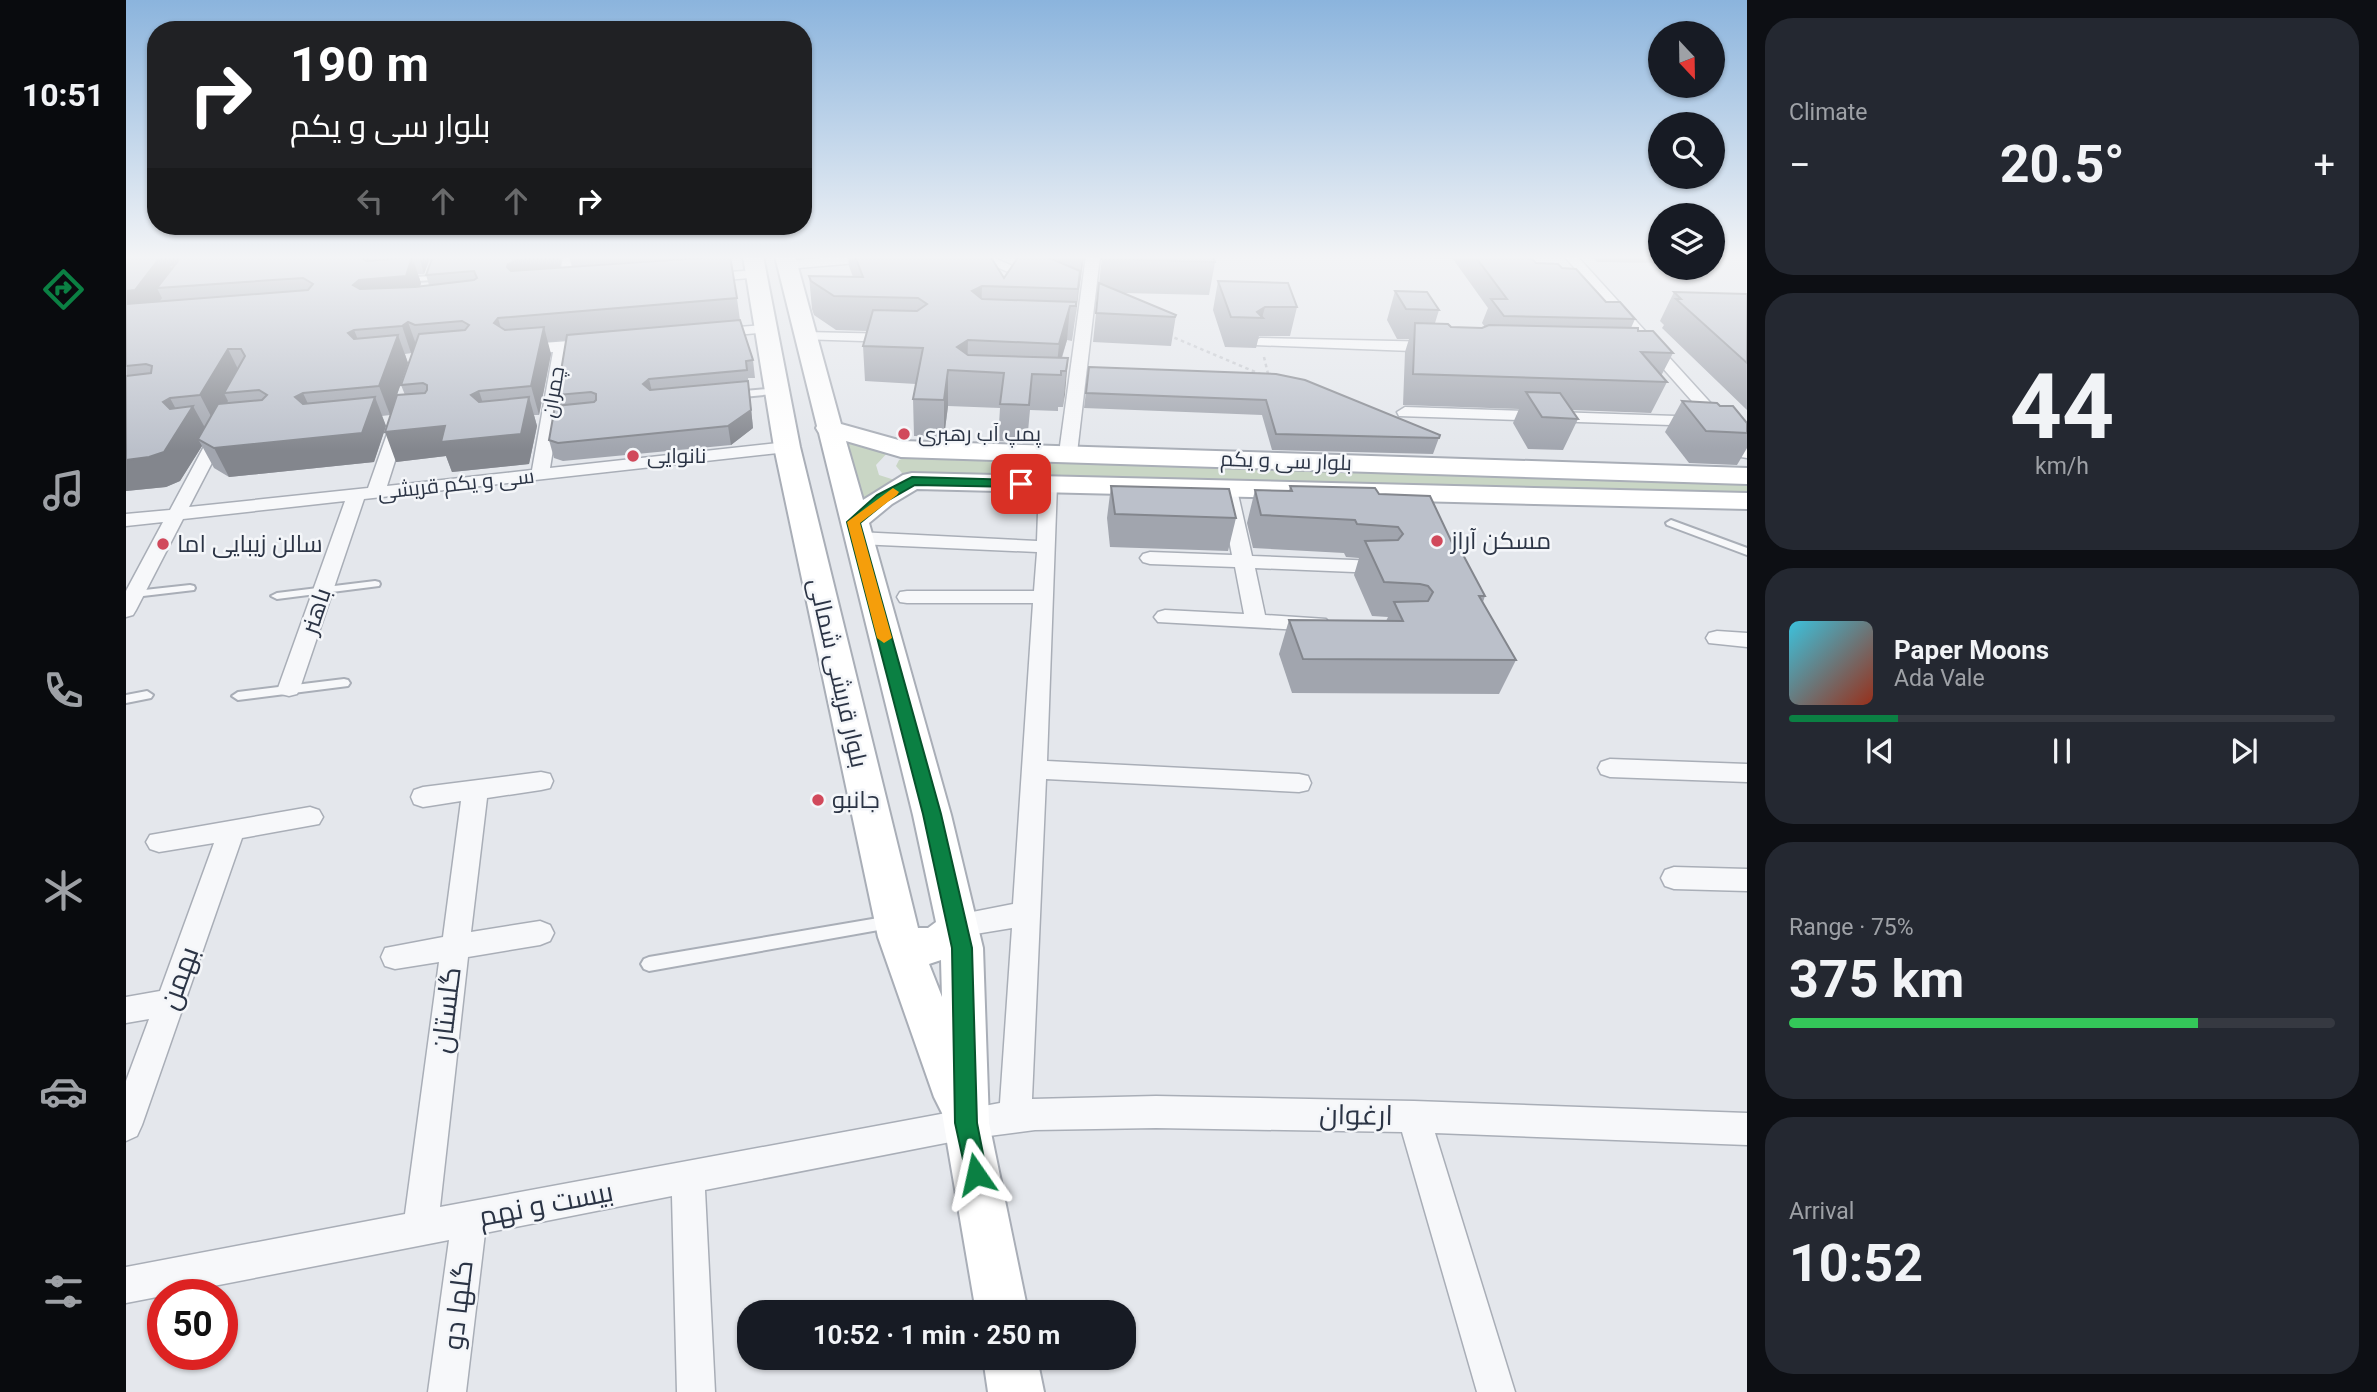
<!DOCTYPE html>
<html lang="en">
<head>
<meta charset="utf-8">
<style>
  :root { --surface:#171b24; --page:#242831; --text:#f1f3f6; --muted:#9ea1a6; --line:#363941; --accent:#0b8043 }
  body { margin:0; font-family:Roboto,Cairo,sans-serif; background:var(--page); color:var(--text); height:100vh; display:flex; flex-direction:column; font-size:26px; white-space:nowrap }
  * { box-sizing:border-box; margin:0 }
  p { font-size:23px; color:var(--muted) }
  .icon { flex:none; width:38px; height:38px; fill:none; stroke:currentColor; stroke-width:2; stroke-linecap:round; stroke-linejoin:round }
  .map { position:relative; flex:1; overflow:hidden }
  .details { display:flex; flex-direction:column; gap:18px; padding:18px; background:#0d0f14; width:630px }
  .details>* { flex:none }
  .guide { position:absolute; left:21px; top:21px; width:665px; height:214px; border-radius:28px; box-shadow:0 2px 5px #0004; background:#202124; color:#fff; overflow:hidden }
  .needle { width:46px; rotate:158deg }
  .tools { position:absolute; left:1522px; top:21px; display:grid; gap:14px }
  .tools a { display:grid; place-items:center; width:77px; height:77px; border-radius:50%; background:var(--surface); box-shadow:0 2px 5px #0004; font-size:35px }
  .speed { position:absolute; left:21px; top:1279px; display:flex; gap:14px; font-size:35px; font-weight:700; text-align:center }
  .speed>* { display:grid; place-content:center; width:91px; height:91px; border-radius:50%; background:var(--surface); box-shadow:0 2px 5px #0004; line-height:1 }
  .speed .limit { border:10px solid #d22; background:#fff; color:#111 }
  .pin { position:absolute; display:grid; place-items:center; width:60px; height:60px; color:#fff; margin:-30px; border-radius:14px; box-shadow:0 4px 10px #0006 }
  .me { position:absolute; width:77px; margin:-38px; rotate:349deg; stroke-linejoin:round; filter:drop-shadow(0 0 5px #0008) }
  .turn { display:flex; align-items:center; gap:24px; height:147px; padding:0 28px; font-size:32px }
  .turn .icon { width:91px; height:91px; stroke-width:2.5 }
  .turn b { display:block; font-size:49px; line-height:60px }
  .lanes { display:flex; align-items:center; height:66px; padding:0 28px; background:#0003; justify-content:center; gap:35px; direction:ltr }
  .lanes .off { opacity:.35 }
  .big { font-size:52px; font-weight:700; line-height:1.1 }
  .details .widget { flex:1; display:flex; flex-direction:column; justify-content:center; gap:10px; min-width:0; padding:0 24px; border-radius:28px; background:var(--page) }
  .details .dial { align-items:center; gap:0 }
  .dial b { font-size:91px; line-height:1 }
  .song { display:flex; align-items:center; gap:21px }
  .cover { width:84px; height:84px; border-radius:10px; background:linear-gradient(135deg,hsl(190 70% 55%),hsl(10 70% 35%)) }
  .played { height:7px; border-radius:4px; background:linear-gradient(90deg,var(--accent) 20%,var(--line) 20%) }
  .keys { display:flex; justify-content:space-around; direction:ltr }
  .heat { display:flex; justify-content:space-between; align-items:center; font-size:38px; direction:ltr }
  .charge { height:10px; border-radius:5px; background:linear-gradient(90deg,#34c759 75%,var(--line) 0) }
  .trip { position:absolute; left:611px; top:1300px; width:399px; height:70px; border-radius:28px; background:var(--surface); box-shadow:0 2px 5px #0004; font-weight:700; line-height:70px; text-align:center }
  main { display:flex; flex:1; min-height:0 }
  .dock { display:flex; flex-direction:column; width:126px; justify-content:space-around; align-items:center; background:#090b0e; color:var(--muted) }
  .dock .icon { width:49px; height:49px }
  .dock .on { color:var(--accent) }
  .dock b { font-size:32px; color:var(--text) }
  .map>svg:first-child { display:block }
  .green { fill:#c9d6c5 }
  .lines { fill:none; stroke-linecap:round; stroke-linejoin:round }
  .lane-casing { stroke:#a9aeb7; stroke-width:4 }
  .street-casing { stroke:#a9aeb7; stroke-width:3 }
  .secondary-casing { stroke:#a9aeb7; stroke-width:4 }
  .path { stroke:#c2c5cb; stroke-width:2.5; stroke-dasharray:3.5 3.5; stroke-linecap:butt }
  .lane { fill:#f7f8fa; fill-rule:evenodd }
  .street { fill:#f7f8fa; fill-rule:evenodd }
  .secondary { fill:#fff; fill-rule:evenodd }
  .wall { fill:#a1a5ae }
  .shaded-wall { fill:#83868d }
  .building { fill:#bbc0ca; stroke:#83868d; stroke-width:2 }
  .route { fill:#0b8043; stroke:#07532c; stroke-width:2 }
  .slow { fill:#f59e0b }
  .poi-dot { fill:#d1495b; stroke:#f4f6f9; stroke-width:2.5 }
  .labels { text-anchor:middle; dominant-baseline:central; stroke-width:5; stroke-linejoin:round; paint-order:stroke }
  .far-street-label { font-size:21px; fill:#2b3445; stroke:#f4f6f9 }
  .far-poi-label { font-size:21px; fill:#2b3445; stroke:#f4f6f9; text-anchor:start }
  .poi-label { font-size:24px; fill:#2b3445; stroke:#f4f6f9; text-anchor:start }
  .street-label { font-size:24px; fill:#2b3445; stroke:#f4f6f9 }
  .near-street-label { font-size:28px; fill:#2b3445; stroke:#f4f6f9 }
</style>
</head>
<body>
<main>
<nav class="dock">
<b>10:51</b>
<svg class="icon on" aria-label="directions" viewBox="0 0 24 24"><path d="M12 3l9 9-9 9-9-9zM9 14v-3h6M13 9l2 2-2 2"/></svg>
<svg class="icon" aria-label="music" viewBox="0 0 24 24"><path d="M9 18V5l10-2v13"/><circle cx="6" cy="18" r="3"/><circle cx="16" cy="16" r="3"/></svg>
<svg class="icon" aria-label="phone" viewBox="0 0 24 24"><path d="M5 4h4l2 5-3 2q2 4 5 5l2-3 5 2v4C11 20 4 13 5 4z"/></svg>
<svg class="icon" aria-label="climate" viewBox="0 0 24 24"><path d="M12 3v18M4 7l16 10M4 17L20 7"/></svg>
<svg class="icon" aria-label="car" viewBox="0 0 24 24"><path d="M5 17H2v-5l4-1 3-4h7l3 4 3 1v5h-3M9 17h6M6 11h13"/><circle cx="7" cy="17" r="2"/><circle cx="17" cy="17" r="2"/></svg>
<svg class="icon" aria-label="filters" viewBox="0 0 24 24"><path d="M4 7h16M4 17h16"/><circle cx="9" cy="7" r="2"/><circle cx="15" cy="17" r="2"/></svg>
</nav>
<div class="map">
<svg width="1621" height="1392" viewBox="0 0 1621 1392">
  <rect width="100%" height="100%" fill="#e4e7ec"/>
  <g class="green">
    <polygon points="711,435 764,450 750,465 753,475 775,482 732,511"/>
    <polygon points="786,455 1621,479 1621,499 797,477 776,473 770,466 773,460"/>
  </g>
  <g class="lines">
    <g class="lane-casing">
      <g id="lane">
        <polygon points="318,275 321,275 321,279 277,282 273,280 277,278"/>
        <polygon points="654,388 658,391 657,393 607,398 603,395 607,392"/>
        <polygon points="1545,520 1621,548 1621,555 1541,525 1540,523"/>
        <polygon points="249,581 253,582 254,584 253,586 151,599 145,596 151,593"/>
        <polygon points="64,585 68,586 69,588 68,590 0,598 0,592"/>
        <polygon points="218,679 222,680 224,683 222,686 112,700 106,696 112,692"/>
        <polygon points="21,691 27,695 25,698 0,703 0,695"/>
        <polygon points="764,916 769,918 771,922 769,926 764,928 523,971 518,969 515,964 518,959 523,957"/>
      </g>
    </g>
    <g class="street-casing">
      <g id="street">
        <polygon points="437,256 451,256 446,288 439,292 432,288"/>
        <polygon points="718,256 772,256 766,260 661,269 654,265 661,261"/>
        <polygon points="846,256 864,256 921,281 919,284 909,284"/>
        <polygon points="960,256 974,256 951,453 942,458 933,453"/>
        <polygon points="1438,256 1451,256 1621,443 1621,458 1615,457 1584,422 1576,426 1273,416 1271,412 1279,407 1580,417"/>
        <polygon points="630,270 637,274 635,277 577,282 570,278 577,274"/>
        <polygon points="639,325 644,326 646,329 644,332 587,337 580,333 587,329"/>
        <polygon points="679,332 768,334 775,338 768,342 674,339 672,336 674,333"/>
        <polygon points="1134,338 1312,342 1320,347 1312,352 1129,345 1127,342"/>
        <polygon points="469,339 477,344 474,347 443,351 424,468 661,442 670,447 661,452 238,499 174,688 171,694 163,696 155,694 152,688 219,501 57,519 10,610 7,615 0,617 0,591 37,522 0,526 0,514 44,510 90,424 96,423 104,428 63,507 242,488 266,420 274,415 282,420 261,486 406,470 427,352 391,355 383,350 391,345"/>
        <polygon points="922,479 931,484 921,761 1173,774 1182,776 1185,783 1182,790 1173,792 920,779 906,1099 1030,1096 1288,1101 1621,1113 1621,1145 1309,1133 1389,1392 1351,1392 1276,1132 1030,1128 909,1130 840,1139 579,1190 589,1392 551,1392 546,1196 359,1233 340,1392 302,1392 323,1240 0,1303 0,1267 279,1214 313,962 269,969 259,966 255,957 259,948 317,937 335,801 297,807 288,804 285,797 288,790 297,787 415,772 424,774 427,781 424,788 415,790 361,798 345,932 414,921 424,925 428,933 424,941 414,945 342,957 314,1207 874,1103 886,928 831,937 821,933 817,925 821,917 887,904 907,603 781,603 774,602 771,597 774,592 781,591 908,591 911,552 732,544 722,538 732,532 911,541 913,484"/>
        <polygon points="1103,489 1112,494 1126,556 1252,561 1259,563 1262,567 1259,571 1252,573 1129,568 1139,615 1200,619 1204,624 1200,629 1193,631 1032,622 1028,617 1032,612 1039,610 1118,614 1109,567 1024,564 1017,562 1014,558 1017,554 1024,552 1106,555 1094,494"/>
        <polygon points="1591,631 1621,633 1621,647 1583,643 1580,638 1583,633"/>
        <polygon points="1484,759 1621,764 1621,782 1484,777 1475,774 1472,768 1475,762"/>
        <polygon points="184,807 193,810 197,817 193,824 116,838 16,1125 11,1136 0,1141 0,1081 23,1019 0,1023 0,997 34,991 88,843 33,852 24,849 20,842 24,835"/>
        <polygon points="1548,867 1621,869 1621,891 1548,889 1539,886 1535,878 1539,870"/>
      </g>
    </g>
    <g class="secondary-casing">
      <g id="secondary">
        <path d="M617,256H637L674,447L792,928H802L810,922L787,815L693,433L690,428L691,426L649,256H669L715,424L776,441L1621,468V484L775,457L720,441L737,500L777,475L786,473L1621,493V509L791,489L766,504L743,523L825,815L857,948L863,1123L902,1312H850L816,1113L808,1097L752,937L648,447ZM815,960L816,997L803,964Z"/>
        <polygon points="857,1358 911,1358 918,1392 862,1392"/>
      </g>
    </g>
    <g class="path">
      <polyline points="1042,335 1134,374"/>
      <polyline points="1138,357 1143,378"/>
    </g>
    <use href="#lane" class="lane"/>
    <use href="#street" class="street"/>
    <use href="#secondary" class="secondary"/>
  </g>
  <g class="wall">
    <polygon points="0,256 305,256 298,274 292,274 295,283 294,286 303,285 300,275 436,256 434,268 446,267 443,256 605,256 614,320 627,360 629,378 622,378 627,428 605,445 437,461 428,458 423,440 433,406 431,395 440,340 421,342 425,354 413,415 408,415 411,426 403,464 326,472 320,456 270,462 279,395 275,385 286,353 279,354 282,363 264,415 256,416 260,426 248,462 103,477 88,468 76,446 54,481 40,487 0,491"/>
    <polygon points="722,256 864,256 878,278 893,256 958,256 946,341 941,340 936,358 942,358 937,407 932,407 932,411 904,410 901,442 872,441 874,408 822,406 818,437 788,436 787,399 790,384 739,381 737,346 741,331 710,330 688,315 686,309 683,276 727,277 723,266"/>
    <polygon points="976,256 1089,262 1083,295 997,293 1050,315 1045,346 967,342"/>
    <polygon points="1308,256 1403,256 1410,263 1436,268 1480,302 1509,319 1505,328 1512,331 1547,353 1535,376 1541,382 1525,413 1446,410 1452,419 1437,450 1402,449 1387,423 1393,409 1277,405 1279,352 1283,339 1271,339 1261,320 1269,291 1313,310 1309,323 1325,327 1356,328 1359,327 1356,323 1362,308 1327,259 1310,259"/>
    <polygon points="1465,256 1535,256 1535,263 1471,262"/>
    <polygon points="1587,256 1594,256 1590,264 1587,264"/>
    <polygon points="1092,281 1171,307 1164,336 1133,336 1130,348 1099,347 1087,310"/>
    <polygon points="1548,292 1621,294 1621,410 1536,328 1538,325 1534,321"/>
    <polygon points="963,367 1150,374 1314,435 1307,454 1146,450 1136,415 958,408"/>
    <polygon points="1556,401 1594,406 1621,423 1621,448 1611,465 1563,463 1539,432"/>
    <polygon points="985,486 1110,518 1102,551 984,547 981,518"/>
    <polygon points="1164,486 1253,494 1329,549 1359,596 1357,602 1390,660 1373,694 1166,693 1153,654 1163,620 1260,621 1262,617 1246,616 1228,575 1233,558 1220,557 1218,553 1127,548 1121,523 1129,490 1163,491"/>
  </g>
  <g class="shaded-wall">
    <polygon points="10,256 73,256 62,264 44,266 51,278 31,288 36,298 23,316 0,319 0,291"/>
    <polygon points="235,256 242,256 250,277 286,257 295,283 289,303 238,312 227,285 234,257"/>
    <polygon points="293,256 305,256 298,274"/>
    <polygon points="424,256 436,256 431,283 397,285 381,267 382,264 390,260"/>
    <polygon points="956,256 958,256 953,289"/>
    <polygon points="954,271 951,304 949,322 952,289"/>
    <polygon points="856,286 855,319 846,291"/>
    <polygon points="944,306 941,340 930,375 933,344"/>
    <polygon points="1139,307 1136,318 1131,312"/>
    <polygon points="372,318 380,345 368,323"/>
    <polygon points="282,322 292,350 285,353 276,326"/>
    <polygon points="418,327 425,354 413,415 405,386"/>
    <polygon points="228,330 239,357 222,333"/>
    <polygon points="272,335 282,363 264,415 253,386"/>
    <polygon points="842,340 841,371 831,347"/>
    <polygon points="102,349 116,377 98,393 102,401 89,424 74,395"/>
    <polygon points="942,358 939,394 937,407 940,371"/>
    <polygon points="822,370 822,406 818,437 818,400"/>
    <polygon points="523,379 527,396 517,384"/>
    <polygon points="353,391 362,419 345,395"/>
    <polygon points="177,393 190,421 169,397"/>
    <polygon points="249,397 260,426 248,462 103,477 88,448"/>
    <polygon points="403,397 411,426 403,464 326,472 320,456 270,462 259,432 319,426"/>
    <polygon points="44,398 57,422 67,406 83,435 72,439 76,446 54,481 40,487 0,491 0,460 37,402"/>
    <polygon points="624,399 627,428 605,445 602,426"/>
  </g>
  <g class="building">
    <polygon points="0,256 35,256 9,290 0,291"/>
    <polygon points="56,256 235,256 234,257 241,261 286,257 280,276 233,280 227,285 234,289 289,287 348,280 351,278 348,271 300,275 307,256 424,256 390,260 382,264 381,267 385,271 604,256 611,298 372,318 368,323 379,330 418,327 405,386 353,391 345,395 353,402 403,397 395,434 315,442 319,426 259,432 271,395 299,393 301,390 301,385 297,383 275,385 293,334 339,330 343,325 336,321 289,325 282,322 276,326 228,330 222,333 228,339 272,335 253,386 177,393 169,397 177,404 249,397 236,433 88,448 72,439 92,404 136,400 141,395 133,390 98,393 119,356 115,349 102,349 74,395 44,398 37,402 44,409 67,406 38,452 23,457 0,460 0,376 25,373 26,366 20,364 0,366 0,304 182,290 187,284 177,278 31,288"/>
    <polygon points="729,256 864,256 878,278 893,256 919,256 954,271 952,289 856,286 846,291 856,299 950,302 950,306 944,306 933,344 842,340 831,347 842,355 942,358 940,371 935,371 935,375 906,374 903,405 874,404 878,373 822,370 818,400 787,399 797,348 737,346 747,310 791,311 801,304 792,298 708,296 685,281 683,276 737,277"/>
    <polygon points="976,256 1087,256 1089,262 976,259"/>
    <polygon points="1349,256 1403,256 1410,263 1432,264 1436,268 1450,269 1480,302 1494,302 1509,319 1378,316 1365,299 1381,299"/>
    <polygon points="1092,281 1162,283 1171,307 1139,307 1131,312 1137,318 1105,317"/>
    <polygon points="973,283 1050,315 1049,317 970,313"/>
    <polygon points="1269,291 1301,292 1313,310 1280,309"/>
    <polygon points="1548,292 1621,294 1621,363 1550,299 1555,299"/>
    <polygon points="614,320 627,360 620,361 621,370 523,379 517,384 524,390 622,381 625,410 602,426 432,443 423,440 429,406 468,402 470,400 470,394 465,392 431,395 441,335"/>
    <polygon points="1289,323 1322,324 1325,327 1356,328 1363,325 1512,328 1512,331 1527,331 1547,353 1515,352 1541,382 1287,374"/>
    <polygon points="963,367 1150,374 1179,380 1314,435 1313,438 1150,434 1140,400 960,393"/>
    <polygon points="1400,392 1434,393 1452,419 1416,417"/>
    <polygon points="1556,401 1591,403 1594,406 1607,406 1621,423 1621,433 1580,431"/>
    <polygon points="985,486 1103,489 1110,518 989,514"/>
    <polygon points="1164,486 1249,488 1253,494 1304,496 1329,549 1334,549 1359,596 1353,596 1390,660 1177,659 1163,620 1277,621 1268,602 1302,601 1307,592 1302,586 1294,584 1258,582 1239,541 1272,540 1277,534 1272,527 1231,524 1229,520 1135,515 1129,490 1166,491"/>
  </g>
  <linearGradient id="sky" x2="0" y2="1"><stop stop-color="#8bb4dd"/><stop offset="0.57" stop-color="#f3f4f6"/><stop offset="1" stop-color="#f3f4f6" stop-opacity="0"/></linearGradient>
  <rect width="1621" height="451" fill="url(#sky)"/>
  <polygon class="route" points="786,477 895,480 901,484 895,487 789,485 761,501 734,523 815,814 846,948 851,1123 861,1174 858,1182 850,1186 842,1182 829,1123 826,948 797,814 721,522 751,495"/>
  <polygon class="slow" points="767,488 773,492 771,495 734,523 766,638 758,643 751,638 721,522"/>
  <g class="poi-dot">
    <circle cx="778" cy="434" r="7"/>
    <circle cx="507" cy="456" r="7"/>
    <circle cx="1311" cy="541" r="7"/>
    <circle cx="37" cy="544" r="7"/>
    <circle cx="692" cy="800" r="7"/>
  </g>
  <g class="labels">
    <g class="far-street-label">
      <text transform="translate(427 392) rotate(-80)">چمران</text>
      <text transform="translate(1160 461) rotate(2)">بلوار سی و یکم</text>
      <text transform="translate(330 484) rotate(-6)">سی و یکم قریشی</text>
    </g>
    <g class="far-poi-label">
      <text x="792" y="434">پمپ آب رهبری</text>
      <text x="521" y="456">نانوایی</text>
    </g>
    <g class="poi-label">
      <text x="1325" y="541">مسکن آراز</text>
      <text x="51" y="544">سالن زیبایی اما</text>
      <text x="706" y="800">جانبو</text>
    </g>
    <g class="street-label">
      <text transform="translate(190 611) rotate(-71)">باهنر</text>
      <text transform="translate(712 673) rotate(77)">بلوار قریشی شمالی</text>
    </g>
    <g class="near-street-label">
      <text transform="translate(53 978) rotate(-70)">بهمن</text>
      <text transform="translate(320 1010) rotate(-83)">گلستان</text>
      <text transform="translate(1230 1115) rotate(1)">ارغوان</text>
      <text transform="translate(420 1204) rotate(-11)">بیست و نهم</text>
      <text transform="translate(332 1305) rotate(-83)">گلها دو</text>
    </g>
  </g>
</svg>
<div class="tools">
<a><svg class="needle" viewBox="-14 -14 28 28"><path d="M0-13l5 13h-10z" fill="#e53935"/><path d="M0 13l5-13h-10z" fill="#9ea1a6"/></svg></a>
<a><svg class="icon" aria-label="search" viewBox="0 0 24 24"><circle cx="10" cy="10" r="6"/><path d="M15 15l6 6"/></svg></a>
<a><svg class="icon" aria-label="layers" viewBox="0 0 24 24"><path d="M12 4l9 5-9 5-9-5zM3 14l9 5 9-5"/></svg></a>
</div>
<div class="speed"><div class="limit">50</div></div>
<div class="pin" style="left:895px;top:484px;background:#d93025"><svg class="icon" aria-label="arrive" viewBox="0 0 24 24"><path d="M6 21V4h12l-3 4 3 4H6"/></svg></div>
<svg class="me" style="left:850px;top:1174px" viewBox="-20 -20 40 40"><path d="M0-17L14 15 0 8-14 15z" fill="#0b8043" stroke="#fff" stroke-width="4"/></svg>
<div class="trip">10:52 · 1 min · 250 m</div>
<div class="guide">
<div class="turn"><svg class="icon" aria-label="right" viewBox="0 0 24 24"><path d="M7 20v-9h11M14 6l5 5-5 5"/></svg><div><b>190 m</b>بلوار سی و یکم</div></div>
<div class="lanes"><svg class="icon off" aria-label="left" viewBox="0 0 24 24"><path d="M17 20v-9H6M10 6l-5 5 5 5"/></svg><svg class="icon off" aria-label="ahead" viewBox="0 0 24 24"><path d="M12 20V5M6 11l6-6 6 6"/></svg><svg class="icon off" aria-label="ahead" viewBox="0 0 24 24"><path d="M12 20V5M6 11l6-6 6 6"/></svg><svg class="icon" aria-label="right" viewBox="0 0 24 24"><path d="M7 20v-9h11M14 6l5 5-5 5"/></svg></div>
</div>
</div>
<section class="details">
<div class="widget"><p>Climate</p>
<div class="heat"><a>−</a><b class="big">20.5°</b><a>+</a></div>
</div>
<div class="widget dial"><b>44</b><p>km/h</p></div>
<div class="widget">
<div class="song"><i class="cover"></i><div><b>Paper Moons</b><p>Ada Vale</p></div></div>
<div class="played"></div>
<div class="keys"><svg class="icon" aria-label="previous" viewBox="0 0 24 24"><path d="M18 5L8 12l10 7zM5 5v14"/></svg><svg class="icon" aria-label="pause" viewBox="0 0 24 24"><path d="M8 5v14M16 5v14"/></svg><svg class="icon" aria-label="next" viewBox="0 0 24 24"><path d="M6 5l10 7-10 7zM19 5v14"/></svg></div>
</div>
<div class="widget"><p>Range · 75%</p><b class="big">375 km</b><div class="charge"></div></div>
<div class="widget"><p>Arrival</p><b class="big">10:52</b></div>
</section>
</main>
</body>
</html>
